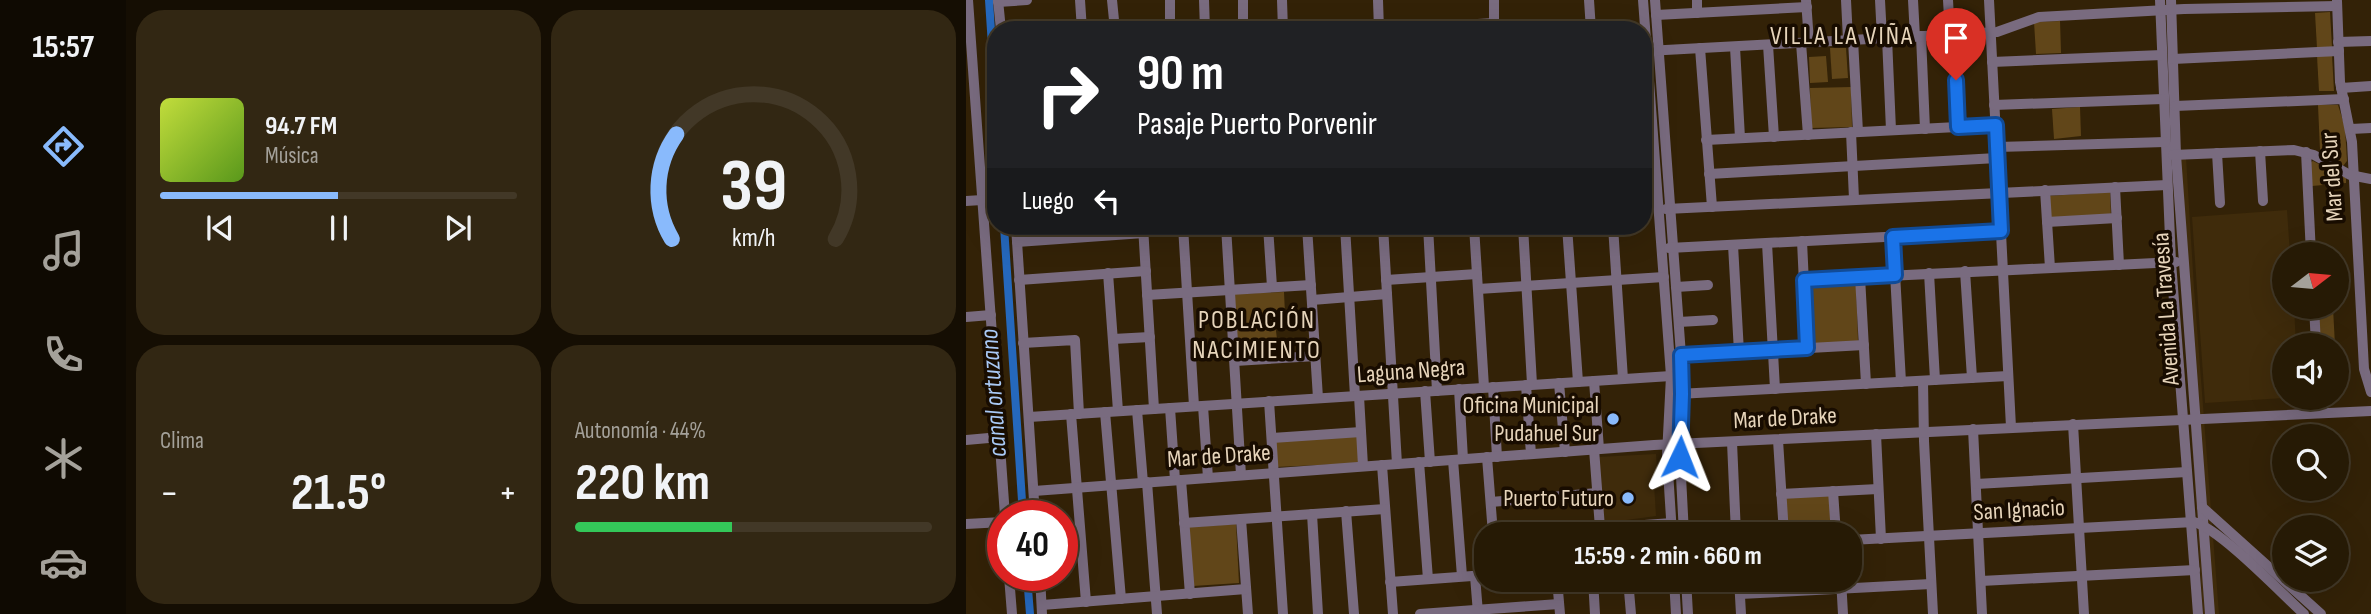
<!DOCTYPE html>
<html lang="es">
<head>
<meta charset="utf-8">
<style>
  :root { --surface:#261a05; --page:#322713; --text:#f1f3f6; --muted:#a4a19a; --line:#423827; --accent:#89bafc }
  body { margin:0; font-family:"Sofia Sans Condensed",sans-serif; background:var(--page); color:var(--text); height:100vh; display:flex; flex-direction:column; font-size:26px; white-space:nowrap }
  * { box-sizing:border-box; margin:0 }
  p { font-size:23px; color:var(--muted) }
  .icon { flex:none; width:38px; height:38px; fill:none; stroke:currentColor; stroke-width:2; stroke-linecap:round; stroke-linejoin:round }
  .map { position:relative; flex:1; overflow:hidden }
  .drawer { display:flex; flex-direction:column; gap:10px; padding:10px; background:#150e03; width:840px }
  .drawer>* { flex:none }
  .hud { position:absolute; left:21px; top:21px; width:665px; height:214px; border-radius:28px; box-shadow:0 7px 28px #0002,0 0 0 2px var(--line); background:#202124; color:#fff; overflow:hidden }
  .needle { width:46px; rotate:74deg }
  .fabs { position:absolute; left:1306px; top:242px; display:grid; gap:14px }
  .fabs a { display:grid; place-items:center; width:77px; height:77px; border-radius:50%; background:var(--surface); box-shadow:0 7px 28px #0002,0 0 0 2px var(--line); font-size:35px }
  .speed { position:absolute; left:21px; top:500px; display:flex; gap:14px; font-size:35px; font-weight:700; text-align:center }
  .speed>* { display:grid; place-content:center; width:91px; height:91px; border-radius:50%; background:var(--surface); box-shadow:0 7px 28px #0002,0 0 0 2px var(--line); line-height:1 }
  .speed .limit { border:10px solid #d22; background:#fff; color:#111 }
  .pin { position:absolute; display:grid; place-items:center; width:60px; height:60px; color:#fff; margin:-72px -30px; border-radius:50% 50% 50% 0; rotate:-45deg; box-shadow:0 0 7px #0007 }
  .pin .icon { rotate:45deg }
  .me { position:absolute; width:77px; margin:-38px; rotate:2deg; stroke-linejoin:round; filter:drop-shadow(0 0 5px #0008) }
  .turn { display:flex; align-items:center; gap:24px; height:147px; padding:0 35px; font-size:32px }
  .turn .icon { width:91px; height:91px; stroke-width:2.5 }
  .turn b { display:block; font-size:49px; line-height:60px }
  .then { display:flex; align-items:center; height:66px; padding:0 35px; background:#0003; gap:14px; font-size:26px }
  .big { font-size:52px; font-weight:700; line-height:1.1 }
  .drawer .tile { flex:1; display:flex; flex-direction:column; justify-content:center; gap:10px; min-width:0; padding:0 24px; border-radius:28px; background:var(--page) }
  .drawer .dial { align-items:center; gap:0 }
  .dial svg { height:182px; overflow:visible; fill:none; stroke:var(--line); stroke-width:7; stroke-linecap:round; text-anchor:middle }
  .dial text { fill:var(--text); stroke:none }
  .song { display:flex; align-items:center; gap:21px }
  .cover { width:84px; height:84px; border-radius:10px; background:linear-gradient(135deg,hsl(70 70% 55%),hsl(90 70% 35%)) }
  .played { height:7px; border-radius:4px; background:linear-gradient(90deg,var(--accent) 50%,var(--line) 50%) }
  .keys { display:flex; justify-content:space-around; direction:ltr }
  .heat { display:flex; justify-content:space-between; align-items:center; font-size:38px; direction:ltr }
  .charge { height:10px; border-radius:5px; background:linear-gradient(90deg,#34c759 44%,var(--line) 0) }
  .drawer .tiles { flex:1; display:grid; gap:10px; grid-template-columns:repeat(2,1fr) }
  .trip { position:absolute; left:508px; top:522px; width:388px; height:70px; border-radius:28px; background:var(--surface); box-shadow:0 7px 28px #0002,0 0 0 2px var(--line); font-weight:700; line-height:70px; text-align:center }
  main { display:flex; flex:1; min-height:0 }
  .tabs { display:flex; flex-direction:column; width:126px; justify-content:space-around; align-items:center; background:#0f0a02; color:var(--muted) }
  .tabs .icon { width:49px; height:49px }
  .tabs .selected { color:var(--accent) }
  .tabs b { font-size:32px; color:var(--text) }
  .map>svg:first-child { display:block }
  .built { fill:#3f2b0b }
  .green { fill:#614619 }
  .lines { fill:none; stroke-linecap:round; stroke-linejoin:round }
  .canal { stroke:#2568bc; stroke-width:8 }
  .minor { stroke:#796b7f; stroke-width:10 }
  .route-casing { stroke:#114b97; stroke-width:18 }
  .route { stroke:#1a73e8; stroke-width:12 }
  .poi-dot { fill:#89bafc; stroke:#180c00; stroke-width:2.5 }
  .labels { text-anchor:middle; dominant-baseline:central; stroke-width:7; stroke-linejoin:round; paint-order:stroke }
  .street-label { font-size:24px; fill:#e6d4ba; stroke:#180c00 }
  .poi-label { font-size:24px; fill:#e6d4ba; stroke:#180c00; text-anchor:end }
  .neighbourhood-label { font-size:26px; letter-spacing:2px; fill:#e6d4ba; stroke:#180c00 }
  .water-label { font-size:26px; font-style:italic; fill:#a9c9f5; stroke:#180c00 }
</style>
</head>
<body>
<main>
<nav class="tabs">
<b>15:57</b>
<svg class="icon selected" aria-label="directions" viewBox="0 0 24 24"><path d="M12 3l9 9-9 9-9-9zM9 14v-3h6M13 9l2 2-2 2"/></svg>
<svg class="icon" aria-label="music" viewBox="0 0 24 24"><path d="M9 18V5l10-2v13"/><circle cx="6" cy="18" r="3"/><circle cx="16" cy="16" r="3"/></svg>
<svg class="icon" aria-label="phone" viewBox="0 0 24 24"><path d="M5 4h4l2 5-3 2q2 4 5 5l2-3 5 2v4C11 20 4 13 5 4z"/></svg>
<svg class="icon" aria-label="climate" viewBox="0 0 24 24"><path d="M12 3v18M4 7l16 10M4 17L20 7"/></svg>
<svg class="icon" aria-label="car" viewBox="0 0 24 24"><path d="M5 17H2v-5l4-1 3-4h7l3 4 3 1v5h-3M9 17h6M6 11h13"/><circle cx="7" cy="17" r="2"/><circle cx="17" cy="17" r="2"/></svg>
</nav>
<section class="drawer">
<div class="tiles">
<div class="tile">
<div class="song"><i class="cover"></i><div><b>94.7 FM</b><p>Música</p></div></div>
<div class="played"></div>
<div class="keys"><svg class="icon" aria-label="previous" viewBox="0 0 24 24"><path d="M18 5L8 12l10 7zM5 5v14"/></svg><svg class="icon" aria-label="pause" viewBox="0 0 24 24"><path d="M8 5v14M16 5v14"/></svg><svg class="icon" aria-label="next" viewBox="0 0 24 24"><path d="M6 5l10 7-10 7zM19 5v14"/></svg></div>
</div>
<div class="tile dial"><svg viewBox="0 0 100 80">
<path d="M14 69A42 42 0 1 1 86 69"/>
<path d="M14 69A42 42 0 0 1 16 23" stroke="#89bafc"/>
<text x="50" y="56" font-size="32" font-weight="700">39</text>
<text x="50" y="72" font-size="11">km/h</text>
</svg></div>
<div class="tile"><p>Clima</p>
<div class="heat"><a>−</a><b class="big">21.5°</b><a>+</a></div>
</div>
<div class="tile"><p>Autonomía · 44%</p><b class="big">220 km</b><div class="charge"></div></div>
</div>
</section>
<div class="map">
<svg width="1405" height="614" viewBox="0 0 1405 614">
  <rect width="100%" height="100%" fill="#332207"/>
  <g class="built">
    <polygon points="1220,157 1228,288 1253,614 1237,614 1207,158"/>
    <polygon points="1321,210 1324,254 1318,254 1318,306 1328,306 1330,345 1318,345 1318,397 1333,397 1239,403 1226,217"/>
    <polygon points="690,454 692,482 688,483 690,516 638,523 632,457"/>
  </g>
  <g class="green">
    <polygon points="1364,12 1366,47 1351,48 1349,13"/>
    <polygon points="1094,21 1095,53 1070,54 1068,22"/>
    <polygon points="864,48 880,48 882,78 866,79"/>
    <polygon points="1366,55 1368,91 1353,91 1351,56"/>
    <polygon points="860,56 862,82 844,83 843,57"/>
    <polygon points="885,87 886,127 845,128 844,88"/>
    <polygon points="1352,105 1372,105 1379,127 1381,161 1377,166 1354,150"/>
    <polygon points="1114,107 1115,136 1088,139 1086,109"/>
    <polygon points="1347,161 1380,178 1380,183 1346,186 1343,163"/>
    <polygon points="1144,192 1145,217 1085,220 1082,196"/>
    <polygon points="890,283 892,341 847,344 843,285"/>
    <polygon points="318,292 319,314 308,315 312,347 310,353 271,355 267,294"/>
    <polygon points="1367,308 1369,345 1353,345 1352,309"/>
    <polygon points="393,434 395,463 310,467 309,439"/>
    <polygon points="864,495 867,534 821,534 819,498"/>
    <polygon points="270,524 273,583 227,586 223,527"/>
  </g>
  <g class="lines">
    <g class="canal">
      <polyline points="23,0 30,107"/>
      <polyline points="38,226 57,516"/>
      <polyline points="61,576 64,614"/>
    </g>
    <g class="minor">
      <polyline points="2,0 39,516"/>
      <polyline points="32,0 35,30"/>
      <polyline points="114,0 116,30"/>
      <polyline points="146,0 149,30"/>
      <polyline points="204,0 204,30"/>
      <polyline points="238,0 239,30"/>
      <polyline points="277,0 277,30"/>
      <polyline points="316,0 317,30"/>
      <polyline points="412,0 413,30"/>
      <polyline points="528,0 528,30"/>
      <polyline points="623,0 625,30"/>
      <polyline points="677,0 705,376 701,455 706,534"/>
      <polyline points="689,0 715,355 717,394 714,457 718,534"/>
      <polyline points="731,0 731,13"/>
      <polyline points="840,0 843,42"/>
      <polyline points="880,0 882,40"/>
      <polyline points="914,0 916,38"/>
      <polyline points="947,0 949,37"/>
      <polyline points="982,0 984,35"/>
      <polyline points="1023,0 1045,427"/>
      <polyline points="1194,0 1205,262 1232,614"/>
      <polyline points="1205,0 1210,155 1244,614"/>
      <polyline points="1371,1 1374,82 1386,142 1398,369 1405,392"/>
      <polyline points="32,2 61,0"/>
      <polyline points="690,15 841,7"/>
      <polyline points="415,30 528,23"/>
      <polyline points="576,30 625,26"/>
      <polyline points="988,34 992,127"/>
      <polyline points="955,36 959,129"/>
      <polyline points="921,38 925,130"/>
      <polyline points="887,40 892,132"/>
      <polyline points="1372,42 1405,41"/>
      <polyline points="835,43 842,135"/>
      <polyline points="802,45 808,137"/>
      <polyline points="769,47 774,138"/>
      <polyline points="734,48 746,207"/>
      <polyline points="681,51 1031,32 1073,17 1218,9 1371,6"/>
      <polyline points="1207,59 1373,51"/>
      <polyline points="1026,62 1196,55"/>
      <polyline points="1375,88 1405,86"/>
      <polyline points="1028,105 1197,99"/>
      <polyline points="1209,106 1378,99"/>
      <polyline points="1385,129 1405,128"/>
      <polyline points="885,132 888,199"/>
      <polyline points="740,140 1030,125"/>
      <polyline points="1031,147 1199,142"/>
      <polyline points="1294,151 1297,201"/>
      <polyline points="1340,152 1345,254"/>
      <polyline points="1251,153 1254,203"/>
      <polyline points="1207,155 1328,150 1348,155 1384,175 1405,179"/>
      <polyline points="743,174 1031,158"/>
      <polyline points="1149,187 1153,265"/>
      <polyline points="1079,190 1084,268"/>
      <polyline points="0,201 16,200"/>
      <polyline points="700,209 1201,185"/>
      <polyline points="1081,222 1151,218"/>
      <polyline points="50,226 69,516"/>
      <polyline points="177,226 188,409"/>
      <polyline points="217,226 228,406"/>
      <polyline points="260,226 275,475"/>
      <polyline points="302,226 306,287"/>
      <polyline points="341,226 352,398"/>
      <polyline points="379,226 389,396"/>
      <polyline points="417,226 431,464"/>
      <polyline points="462,226 471,391"/>
      <polyline points="508,226 518,387"/>
      <polyline points="557,226 566,384"/>
      <polyline points="601,226 612,382"/>
      <polyline points="647,226 657,379"/>
      <polyline points="927,237 935,382"/>
      <polyline points="836,241 841,348"/>
      <polyline points="51,242 178,233"/>
      <polyline points="801,243 809,389"/>
      <polyline points="767,245 773,352"/>
      <polyline points="703,248 1035,231"/>
      <polyline points="999,271 1006,378"/>
      <polyline points="142,273 152,411"/>
      <polyline points="963,273 969,380"/>
      <polyline points="894,277 900,384"/>
      <polyline points="53,280 180,271"/>
      <polyline points="420,280 511,274"/>
      <polyline points="838,280 1210,262"/>
      <polyline points="710,287 742,285"/>
      <polyline points="512,289 698,277"/>
      <polyline points="181,295 345,285"/>
      <polyline points="346,300 421,294"/>
      <polyline points="1348,306 1350,345"/>
      <polyline points="0,317 25,315"/>
      <polyline points="713,322 747,320"/>
      <polyline points="147,339 184,337"/>
      <polyline points="57,343 109,340 113,414"/>
      <polyline points="715,355 898,345"/>
      <polyline points="269,361 350,356"/>
      <polyline points="628,381 633,449"/>
      <polyline points="957,381 958,441 967,614"/>
      <polyline points="593,383 599,452"/>
      <polyline points="560,385 565,454"/>
      <polyline points="527,387 531,457"/>
      <polyline points="493,389 497,459"/>
      <polyline points="459,391 464,462"/>
      <polyline points="712,394 1042,376"/>
      <polyline points="393,396 397,466"/>
      <polyline points="1353,397 1353,412"/>
      <polyline points="303,401 317,614"/>
      <polyline points="237,406 242,478"/>
      <polyline points="204,408 209,480"/>
      <polyline points="171,410 177,483"/>
      <polyline points="139,412 155,599"/>
      <polyline points="105,414 120,602"/>
      <polyline points="63,417 705,376"/>
      <polyline points="1107,424 1118,614"/>
      <polyline points="1007,429 1016,614"/>
      <polyline points="910,434 915,539"/>
      <polyline points="306,438 395,432"/>
      <polyline points="0,440 34,437"/>
      <polyline points="812,440 818,534"/>
      <polyline points="766,442 770,534"/>
      <polyline points="628,449 634,528"/>
      <polyline points="521,457 527,534"/>
      <polyline points="487,460 496,576"/>
      <polyline points="453,462 462,579"/>
      <polyline points="416,465 427,614"/>
      <polyline points="215,480 224,594"/>
      <polyline points="181,482 191,614"/>
      <polyline points="1010,484 1221,472"/>
      <polyline points="68,491 688,445 1405,411"/>
      <polyline points="867,491 870,534"/>
      <polyline points="815,494 912,489"/>
      <polyline points="525,502 631,493"/>
      <polyline points="1236,507 1355,614"/>
      <polyline points="380,511 388,614"/>
      <polyline points="346,514 352,614"/>
      <polyline points="275,519 282,614"/>
      <polyline points="218,523 419,509"/>
      <polyline points="0,524 37,522"/>
      <polyline points="555,534 706,523"/>
      <path d="M884,540L1228,522C1254,529 1315,593 1338,614"/>
      <polyline points="43,576 46,614"/>
      <polyline points="74,576 76,614"/>
      <polyline points="509,576 512,613"/>
      <polyline points="591,579 594,614"/>
      <polyline points="627,579 629,614"/>
      <polyline points="662,579 665,614"/>
      <polyline points="708,579 710,614"/>
      <polyline points="720,579 722,614"/>
      <polyline points="773,579 775,614"/>
      <polyline points="875,579 877,614"/>
      <polyline points="1015,581 1229,570"/>
      <polyline points="424,582 520,575"/>
      <polyline points="774,594 965,584"/>
      <polyline points="76,605 280,589"/>
      <polyline points="454,614 593,604"/>
    </g>
  </g>
  <g class="lines">
    <g class="route-casing">
      <polyline id="route" points="714,457 716,394 715,355 841,348 838,280 929,275 927,237 1035,231 1030,125 992,127 990,80"/>
    </g>
    <use href="#route" class="route"/>
  </g>
  <g class="poi-dot">
    <circle cx="647" cy="419" r="7"/>
    <circle cx="662" cy="498" r="7"/>
  </g>
  <g class="labels">
    <g class="street-label">
      <text transform="translate(1366 177) rotate(-94)">Mar del Sur</text>
      <text transform="translate(1200 309) rotate(-94)">Avenida La Travesía</text>
      <text transform="translate(445 371) rotate(-4)">Laguna Negra</text>
      <text transform="translate(819 418) rotate(-3)">Mar de Drake</text>
      <text transform="translate(253 456) rotate(-4)">Mar de Drake</text>
      <text transform="translate(1053 510) rotate(-3)">San Ignacio</text>
    </g>
    <g class="poi-label">
      <text x="633" y="405">Oficina Municipal<tspan x="633" dy="28">Pudahuel Sur</tspan></text>
      <text x="648" y="498">Puerto Futuro</text>
    </g>
    <g class="neighbourhood-label">
      <text x="876" y="36">VILLA LA VIÑA</text>
      <text x="291" y="320">POBLACIÓN<tspan x="291" dy="30">NACIMIENTO</tspan></text>
    </g>
    <g class="water-label">
      <text transform="translate(28 393) rotate(-94)">canal ortuzano</text>
    </g>
  </g>
</svg>
<div class="fabs">
<a><svg class="needle" viewBox="-14 -14 28 28"><path d="M0-13l5 13h-10z" fill="#e53935"/><path d="M0 13l5-13h-10z" fill="#a4a19a"/></svg></a>
<a><svg class="icon" aria-label="sound" viewBox="0 0 24 24"><path d="M4 9h4l5-4v14l-5-4H4zM17 9q2 3 0 6"/></svg></a>
<a><svg class="icon" aria-label="search" viewBox="0 0 24 24"><circle cx="10" cy="10" r="6"/><path d="M15 15l6 6"/></svg></a>
<a><svg class="icon" aria-label="layers" viewBox="0 0 24 24"><path d="M12 4l9 5-9 5-9-5zM3 14l9 5 9-5"/></svg></a>
</div>
<div class="speed"><div class="limit">40</div></div>
<div class="pin" style="left:990px;top:80px;background:#d93025"><svg class="icon" aria-label="arrive" viewBox="0 0 24 24"><path d="M6 21V4h12l-3 4 3 4H6"/></svg></div>
<svg class="me" style="left:714px;top:457px" viewBox="-20 -20 40 40"><path d="M0-17L14 15 0 8-14 15z" fill="#1a73e8" stroke="#fff" stroke-width="4"/></svg>
<div class="trip">15:59 · 2 min · 660 m</div>
<div class="hud">
<div class="turn"><svg class="icon" aria-label="right" viewBox="0 0 24 24"><path d="M7 20v-9h11M14 6l5 5-5 5"/></svg><div><b>90 m</b>Pasaje Puerto Porvenir</div></div>
<div class="then">Luego<svg class="icon" aria-label="left" viewBox="0 0 24 24"><path d="M17 20v-9H6M10 6l-5 5 5 5"/></svg></div>
</div>
</div>
</main>
</body>
</html>
